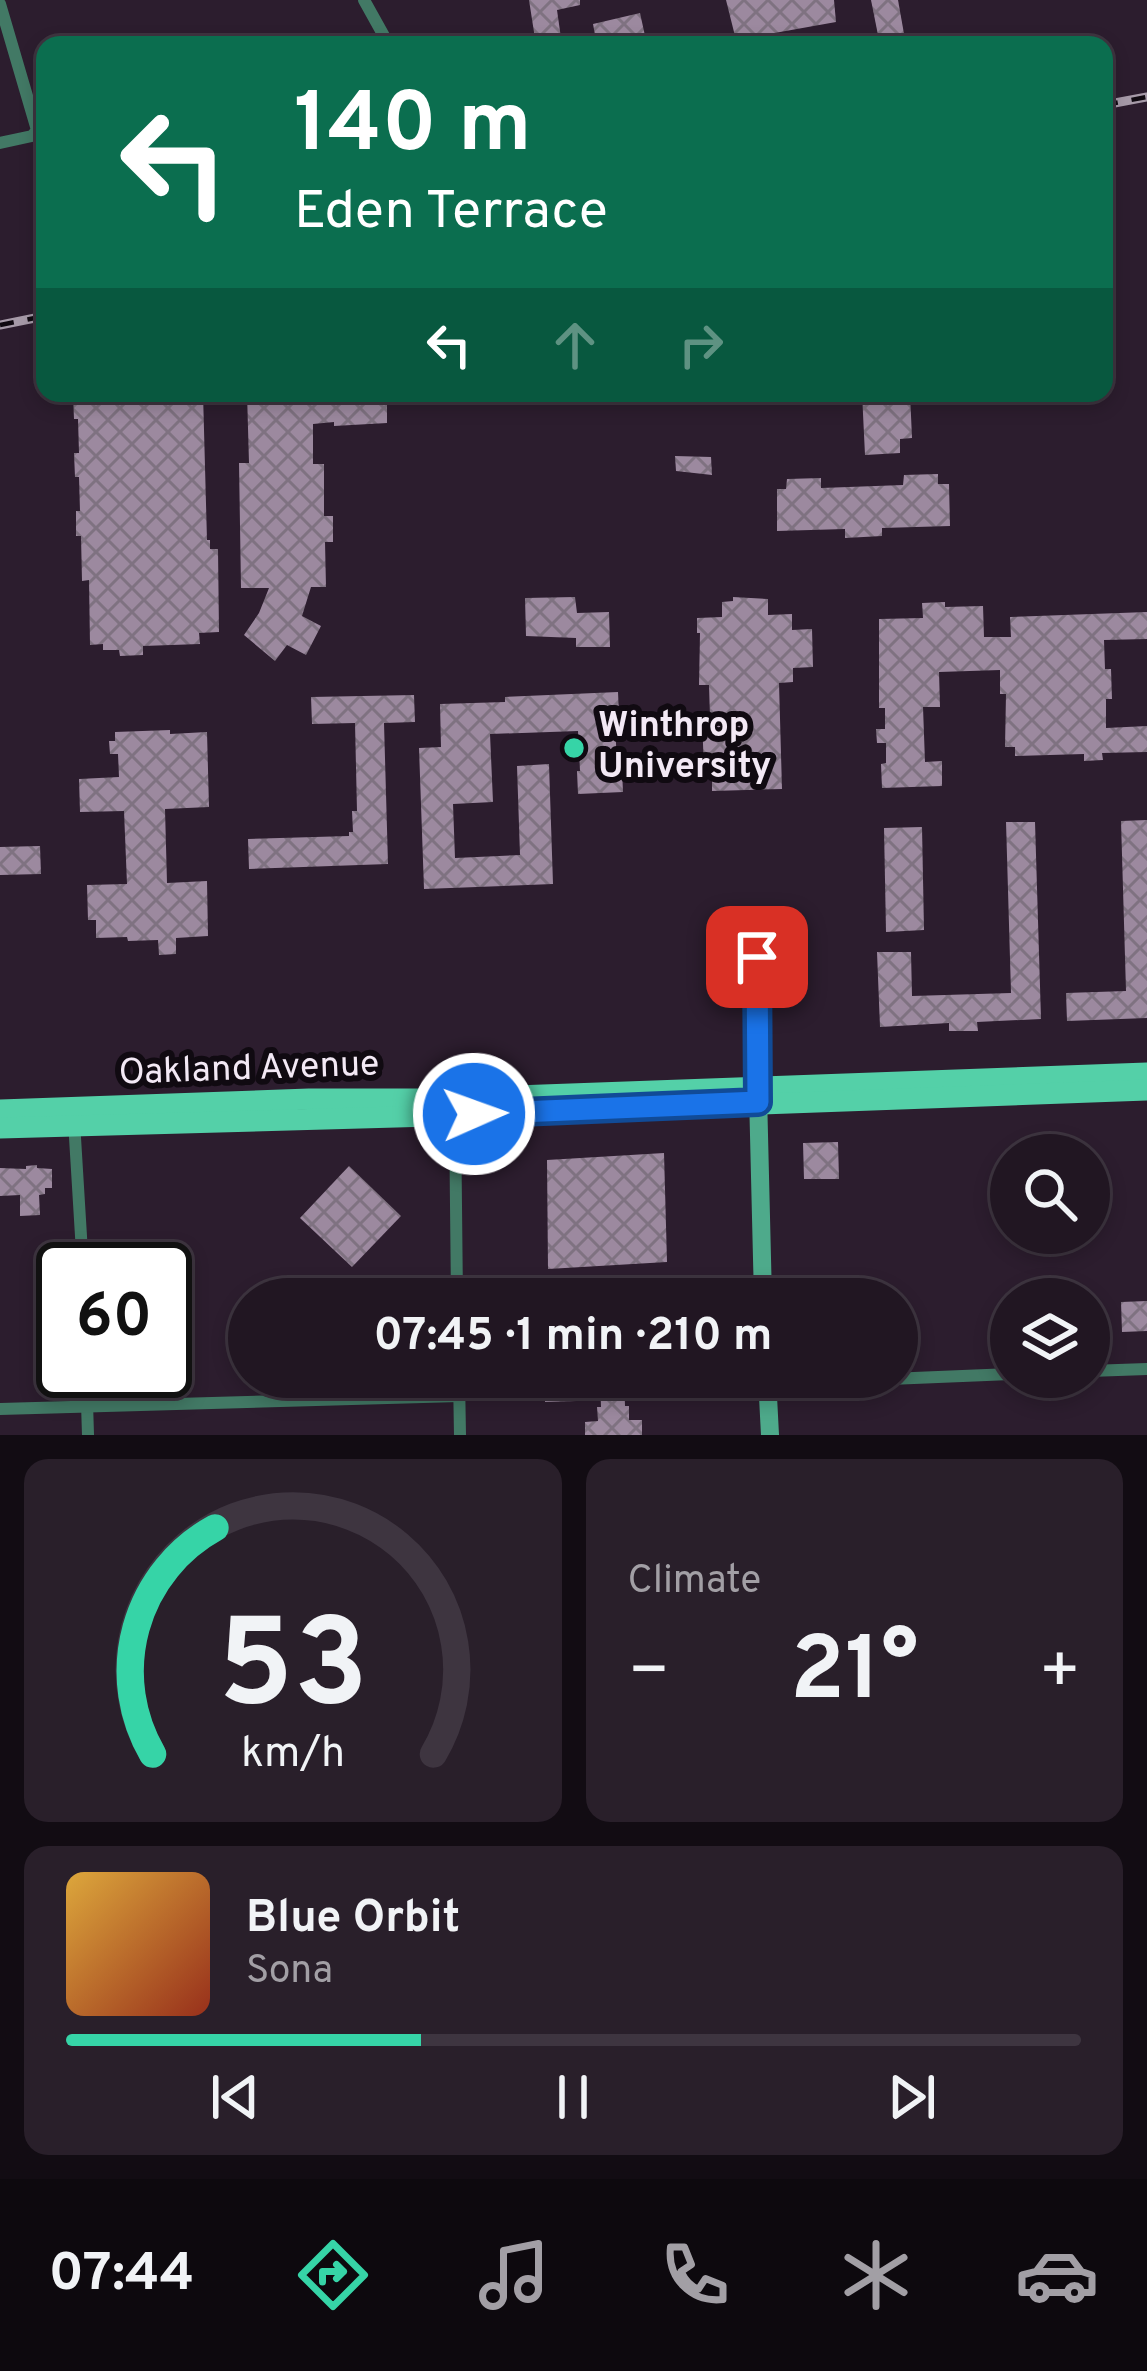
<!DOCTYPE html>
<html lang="en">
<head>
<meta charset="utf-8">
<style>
  :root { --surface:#211622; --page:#291f2a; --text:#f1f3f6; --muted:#a29fa5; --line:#3e3540; --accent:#36d4a7 }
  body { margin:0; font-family:Overpass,sans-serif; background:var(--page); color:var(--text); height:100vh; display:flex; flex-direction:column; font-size:45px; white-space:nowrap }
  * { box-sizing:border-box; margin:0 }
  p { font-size:39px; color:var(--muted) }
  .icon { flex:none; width:66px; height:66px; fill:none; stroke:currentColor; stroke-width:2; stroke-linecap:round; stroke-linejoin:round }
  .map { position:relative; height:1435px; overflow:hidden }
  .sheet { display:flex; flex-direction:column; gap:24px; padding:24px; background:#120c13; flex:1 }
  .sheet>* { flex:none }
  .guide { position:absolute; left:36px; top:36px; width:1077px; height:366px; border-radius:24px; box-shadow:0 6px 18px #0003,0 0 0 3px var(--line); background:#0b6e4f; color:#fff; overflow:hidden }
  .buttons { position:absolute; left:990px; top:1134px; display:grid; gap:24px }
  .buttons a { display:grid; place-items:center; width:120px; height:120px; border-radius:50%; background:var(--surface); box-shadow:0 6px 18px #0003,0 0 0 3px var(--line); font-size:60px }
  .speed { position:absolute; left:36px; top:1242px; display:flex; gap:24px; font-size:60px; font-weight:700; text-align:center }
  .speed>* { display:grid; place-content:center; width:156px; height:156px; border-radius:50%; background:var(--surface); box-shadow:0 6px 18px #0003,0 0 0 3px var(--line); line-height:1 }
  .speed .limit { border:6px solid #111; border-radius:18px; background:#fff; color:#111 }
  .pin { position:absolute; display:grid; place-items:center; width:102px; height:102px; color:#fff; margin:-51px; border-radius:24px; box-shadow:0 6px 18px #0006 }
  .me { position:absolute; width:132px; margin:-66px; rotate:88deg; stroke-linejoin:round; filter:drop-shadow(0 0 9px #0008) }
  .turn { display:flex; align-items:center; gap:42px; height:252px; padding:0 60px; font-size:54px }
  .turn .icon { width:156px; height:156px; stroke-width:2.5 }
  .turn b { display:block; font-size:84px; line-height:102px }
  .lanes { display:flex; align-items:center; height:114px; padding:0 60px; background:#0003; justify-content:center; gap:60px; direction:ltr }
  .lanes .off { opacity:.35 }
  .big { font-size:90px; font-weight:700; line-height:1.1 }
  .sheet .tile { flex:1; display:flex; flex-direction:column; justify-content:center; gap:18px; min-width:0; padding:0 42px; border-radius:24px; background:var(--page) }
  .sheet .dial { align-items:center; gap:0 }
  .dial svg { height:312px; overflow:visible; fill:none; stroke:var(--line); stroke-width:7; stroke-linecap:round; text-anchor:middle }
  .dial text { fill:var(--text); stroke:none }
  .song { display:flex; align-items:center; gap:36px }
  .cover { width:144px; height:144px; border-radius:18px; background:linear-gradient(135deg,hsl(40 70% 55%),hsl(10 70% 35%)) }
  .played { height:12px; border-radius:6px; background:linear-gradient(90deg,var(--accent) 35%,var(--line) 35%) }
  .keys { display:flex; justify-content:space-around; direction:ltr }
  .heat { display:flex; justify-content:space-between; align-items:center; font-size:66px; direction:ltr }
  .sheet .tiles { flex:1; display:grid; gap:24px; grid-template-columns:1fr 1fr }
  .tile:last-child { grid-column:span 2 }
  .trip { position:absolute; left:228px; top:1278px; width:690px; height:120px; border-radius:60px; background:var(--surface); box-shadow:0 6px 18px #0003,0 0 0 3px var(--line); font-weight:700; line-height:120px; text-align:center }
  .dock { display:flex; height:192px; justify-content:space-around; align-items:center; background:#0d090e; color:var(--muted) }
  .dock .icon { width:84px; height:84px }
  .dock .active { color:var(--accent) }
  .dock b { font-size:54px; color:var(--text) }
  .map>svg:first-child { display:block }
  .building { fill:url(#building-cross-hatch) }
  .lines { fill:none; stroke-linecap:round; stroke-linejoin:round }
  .street { stroke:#427965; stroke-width:12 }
  .secondary { stroke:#4eaa8b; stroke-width:18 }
  .primary { stroke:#54d0a8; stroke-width:21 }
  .rail-casing { stroke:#a69aa8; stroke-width:9 }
  .rail { stroke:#100a11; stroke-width:4.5; stroke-dasharray:14; stroke-linecap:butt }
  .route-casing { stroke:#114b97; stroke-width:30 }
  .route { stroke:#1a73e8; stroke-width:21 }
  .poi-dot { fill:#36d4a7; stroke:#100a11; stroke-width:4.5 }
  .labels { text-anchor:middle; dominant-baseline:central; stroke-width:12; stroke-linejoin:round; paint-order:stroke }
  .poi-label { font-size:36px; font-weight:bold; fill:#f3e9f5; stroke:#100a11; text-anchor:start }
  .street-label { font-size:36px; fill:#f3e9f5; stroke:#100a11 }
</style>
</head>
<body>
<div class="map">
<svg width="1147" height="1435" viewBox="0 0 1147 1435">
  <defs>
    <pattern id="building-cross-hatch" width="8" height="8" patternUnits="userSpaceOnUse" patternTransform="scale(3)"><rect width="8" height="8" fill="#9c899f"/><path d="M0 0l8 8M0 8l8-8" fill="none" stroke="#7f7281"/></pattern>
  </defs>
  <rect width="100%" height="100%" fill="#2c1d2e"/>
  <g class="building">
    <polygon points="529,0 580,0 580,5 557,10 562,45 536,45"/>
    <polygon points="726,0 834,0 836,22 736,40"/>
    <polygon points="871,0 898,0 906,45 880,45"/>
    <polygon points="640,13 647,45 597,45 593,24"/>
    <polygon points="84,393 203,393 207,540 210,540 210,549 218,549 219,632 199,633 200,644 143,646 143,655 120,656 119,650 103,650 103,644 90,645 89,580 82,581 81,536 76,536 76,511 80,511 79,477 75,477 74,453 79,453 78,419 74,419 73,395"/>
    <polygon points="247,393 387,393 387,423 334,426 334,422 313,424 313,464 324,464 324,516 333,516 333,542 325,542 326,587 311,587 302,616 321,626 306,655 287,645 275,661 244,635 259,613 269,588 241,588 239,463 249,463"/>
    <polygon points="862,393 910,393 912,438 900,439 900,453 865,455"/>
    <polygon points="675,456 711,457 712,475 676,471"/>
    <polygon points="938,474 938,484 949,484 950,526 882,528 882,536 845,538 845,529 777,531 777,489 786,489 787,479 821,478 821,488 903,485 904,475"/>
    <polygon points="575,597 577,613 609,612 610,647 576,647 576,638 526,636 525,598"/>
    <polygon points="733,597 768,599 768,615 792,614 792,630 812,629 813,667 793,668 793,682 779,683 782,789 712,791 712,770 704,770 702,718 710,718 709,685 699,685 700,633 697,633 697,618 722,617 722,602 733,601"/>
    <polygon points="945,602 945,607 983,606 984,637 1011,637 1010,617 1147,612 1147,639 1104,640 1105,669 1111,669 1112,699 1106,699 1106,728 1147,726 1147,752 1102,753 1103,760 1084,761 1084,754 1015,756 1015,747 1005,747 1006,694 1000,694 1000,670 939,672 940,707 923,707 925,762 942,761 942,786 882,788 881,764 886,763 886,743 877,743 876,729 885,729 885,708 879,708 879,619 923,618 922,603"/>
    <polygon points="618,692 619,715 615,715 617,771 622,770 623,792 578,794 577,771 580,771 578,731 490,734 493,802 453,804 455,858 520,855 517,766 549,764 553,884 424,889 419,748 441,747 440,704 505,702 505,697"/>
    <polygon points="414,695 415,722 384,723 388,864 249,869 248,839 349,836 349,832 353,832 352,811 357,811 355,723 312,724 311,697"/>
    <polygon points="170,730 170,734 207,732 209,807 165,809 167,883 207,881 208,936 176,938 176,954 159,955 158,940 128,941 127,937 96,938 96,920 88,920 87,885 127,884 124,811 80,812 79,779 119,777 118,754 110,754 109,741 115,741 115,732"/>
    <polygon points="1147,820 1147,1018 1067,1021 1066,993 1126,991 1121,821"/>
    <polygon points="1006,822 1035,822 1041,1019 977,1022 978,1031 949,1031 949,1023 880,1027 877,952 911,952 912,996 1011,993"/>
    <polygon points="922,827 924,930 886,932 884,828"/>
    <polygon points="40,846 41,874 0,875 0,847"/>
    <polygon points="838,1142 839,1179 804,1179 803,1143"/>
    <polygon points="664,1153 667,1262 548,1269 547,1160"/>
    <polygon points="37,1165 37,1168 52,1169 52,1188 45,1188 45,1194 39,1195 40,1215 20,1216 20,1195 0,1196 0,1168 26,1169 26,1166"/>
    <polygon points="349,1166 401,1216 352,1267 300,1218"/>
    <polygon points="435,1276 437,1299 375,1299 374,1279"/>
    <polygon points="1147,1301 1147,1331 1122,1332 1121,1302"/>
    <polygon points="545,1377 575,1377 576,1401 545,1402"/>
    <polygon points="600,1377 624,1377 625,1406 629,1406 629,1420 642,1420 642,1435 585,1435 585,1422 598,1421 597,1407 601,1407"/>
    <polygon points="652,1377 684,1377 684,1399 653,1400"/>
  </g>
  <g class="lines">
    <g class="street">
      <polyline points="364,0 389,45"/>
      <polyline points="0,4 37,130 32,136 0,143"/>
      <polyline points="757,957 757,1085"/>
      <polyline points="455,1111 457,1299"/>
      <polyline points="74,1121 83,1269"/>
      <polyline points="86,1371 88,1435"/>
      <polyline points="1089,1371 1147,1369"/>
      <polyline points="459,1377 460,1435"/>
      <polyline points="768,1384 1011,1374"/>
      <polyline points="0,1409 459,1396"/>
    </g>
    <g class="secondary">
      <polyline points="758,1094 763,1299"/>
      <polyline points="767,1377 770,1435"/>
    </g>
    <g class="primary">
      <polyline points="0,1110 309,1099 433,1099 1147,1073"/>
      <polyline points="0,1128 432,1116 1147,1090"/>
    </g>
    <g class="rail-casing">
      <g id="rail">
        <polyline points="1104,105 1147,97"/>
        <polyline points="0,325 45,316"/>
      </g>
    </g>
    <use href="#rail" class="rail"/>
  </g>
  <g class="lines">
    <g class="route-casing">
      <polyline id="route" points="474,1114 758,1102 757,957"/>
    </g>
    <use href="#route" class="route"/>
  </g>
  <circle class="poi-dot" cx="574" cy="748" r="12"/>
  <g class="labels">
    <g class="poi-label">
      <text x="598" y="727">Winthrop<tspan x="598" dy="41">University</tspan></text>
    </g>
    <g class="street-label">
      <text transform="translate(249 1070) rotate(-2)">Oakland Avenue</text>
    </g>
  </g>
</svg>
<div class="buttons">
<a><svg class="icon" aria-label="search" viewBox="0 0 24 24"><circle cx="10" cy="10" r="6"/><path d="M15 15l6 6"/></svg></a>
<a><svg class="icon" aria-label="layers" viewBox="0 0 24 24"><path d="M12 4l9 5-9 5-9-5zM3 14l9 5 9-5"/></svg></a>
</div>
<div class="speed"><div class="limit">60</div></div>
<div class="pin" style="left:757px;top:957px;background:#d93025"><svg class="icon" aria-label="arrive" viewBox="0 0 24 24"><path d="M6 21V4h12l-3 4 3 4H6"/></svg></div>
<svg class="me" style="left:474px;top:1114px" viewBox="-20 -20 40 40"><circle r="17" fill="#1a73e8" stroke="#fff" stroke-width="3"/><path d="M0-11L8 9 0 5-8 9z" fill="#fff"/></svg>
<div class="trip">07:45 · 1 min · 210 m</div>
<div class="guide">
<div class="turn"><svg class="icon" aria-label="left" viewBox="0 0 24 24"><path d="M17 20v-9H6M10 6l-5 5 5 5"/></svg><div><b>140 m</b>Eden Terrace</div></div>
<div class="lanes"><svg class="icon" aria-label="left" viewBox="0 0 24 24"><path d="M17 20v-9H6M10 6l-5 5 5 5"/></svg><svg class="icon off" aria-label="ahead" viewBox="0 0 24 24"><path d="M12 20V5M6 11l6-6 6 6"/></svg><svg class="icon off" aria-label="right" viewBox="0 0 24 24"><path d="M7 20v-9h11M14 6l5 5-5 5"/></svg></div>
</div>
</div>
<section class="sheet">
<div class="tiles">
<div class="tile dial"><svg viewBox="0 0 100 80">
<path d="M14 69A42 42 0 1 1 86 69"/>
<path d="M14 69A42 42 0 0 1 30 11" stroke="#36d4a7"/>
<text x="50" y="56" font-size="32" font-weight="700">53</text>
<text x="50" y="72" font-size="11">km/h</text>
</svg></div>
<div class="tile"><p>Climate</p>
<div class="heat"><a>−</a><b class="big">21°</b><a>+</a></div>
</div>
<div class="tile">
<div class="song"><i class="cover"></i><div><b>Blue Orbit</b><p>Sona</p></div></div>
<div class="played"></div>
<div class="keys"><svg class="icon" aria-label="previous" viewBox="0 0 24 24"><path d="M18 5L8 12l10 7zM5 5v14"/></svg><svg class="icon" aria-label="pause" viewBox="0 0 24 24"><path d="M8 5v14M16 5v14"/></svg><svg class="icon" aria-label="next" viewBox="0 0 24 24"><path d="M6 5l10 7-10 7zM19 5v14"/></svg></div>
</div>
</div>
</section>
<nav class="dock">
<b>07:44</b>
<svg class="icon active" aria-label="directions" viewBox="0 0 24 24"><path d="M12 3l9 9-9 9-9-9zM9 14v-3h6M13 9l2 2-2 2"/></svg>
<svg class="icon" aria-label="music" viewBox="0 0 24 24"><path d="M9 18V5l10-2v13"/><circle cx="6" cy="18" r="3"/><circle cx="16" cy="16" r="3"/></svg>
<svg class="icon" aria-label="phone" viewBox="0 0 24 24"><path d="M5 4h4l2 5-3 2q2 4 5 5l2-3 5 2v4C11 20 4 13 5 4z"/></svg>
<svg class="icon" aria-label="climate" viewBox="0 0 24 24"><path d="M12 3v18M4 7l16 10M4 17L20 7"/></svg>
<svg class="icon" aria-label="car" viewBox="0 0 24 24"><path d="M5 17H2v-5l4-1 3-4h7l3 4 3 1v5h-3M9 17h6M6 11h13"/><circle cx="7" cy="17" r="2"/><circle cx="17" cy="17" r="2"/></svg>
</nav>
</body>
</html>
